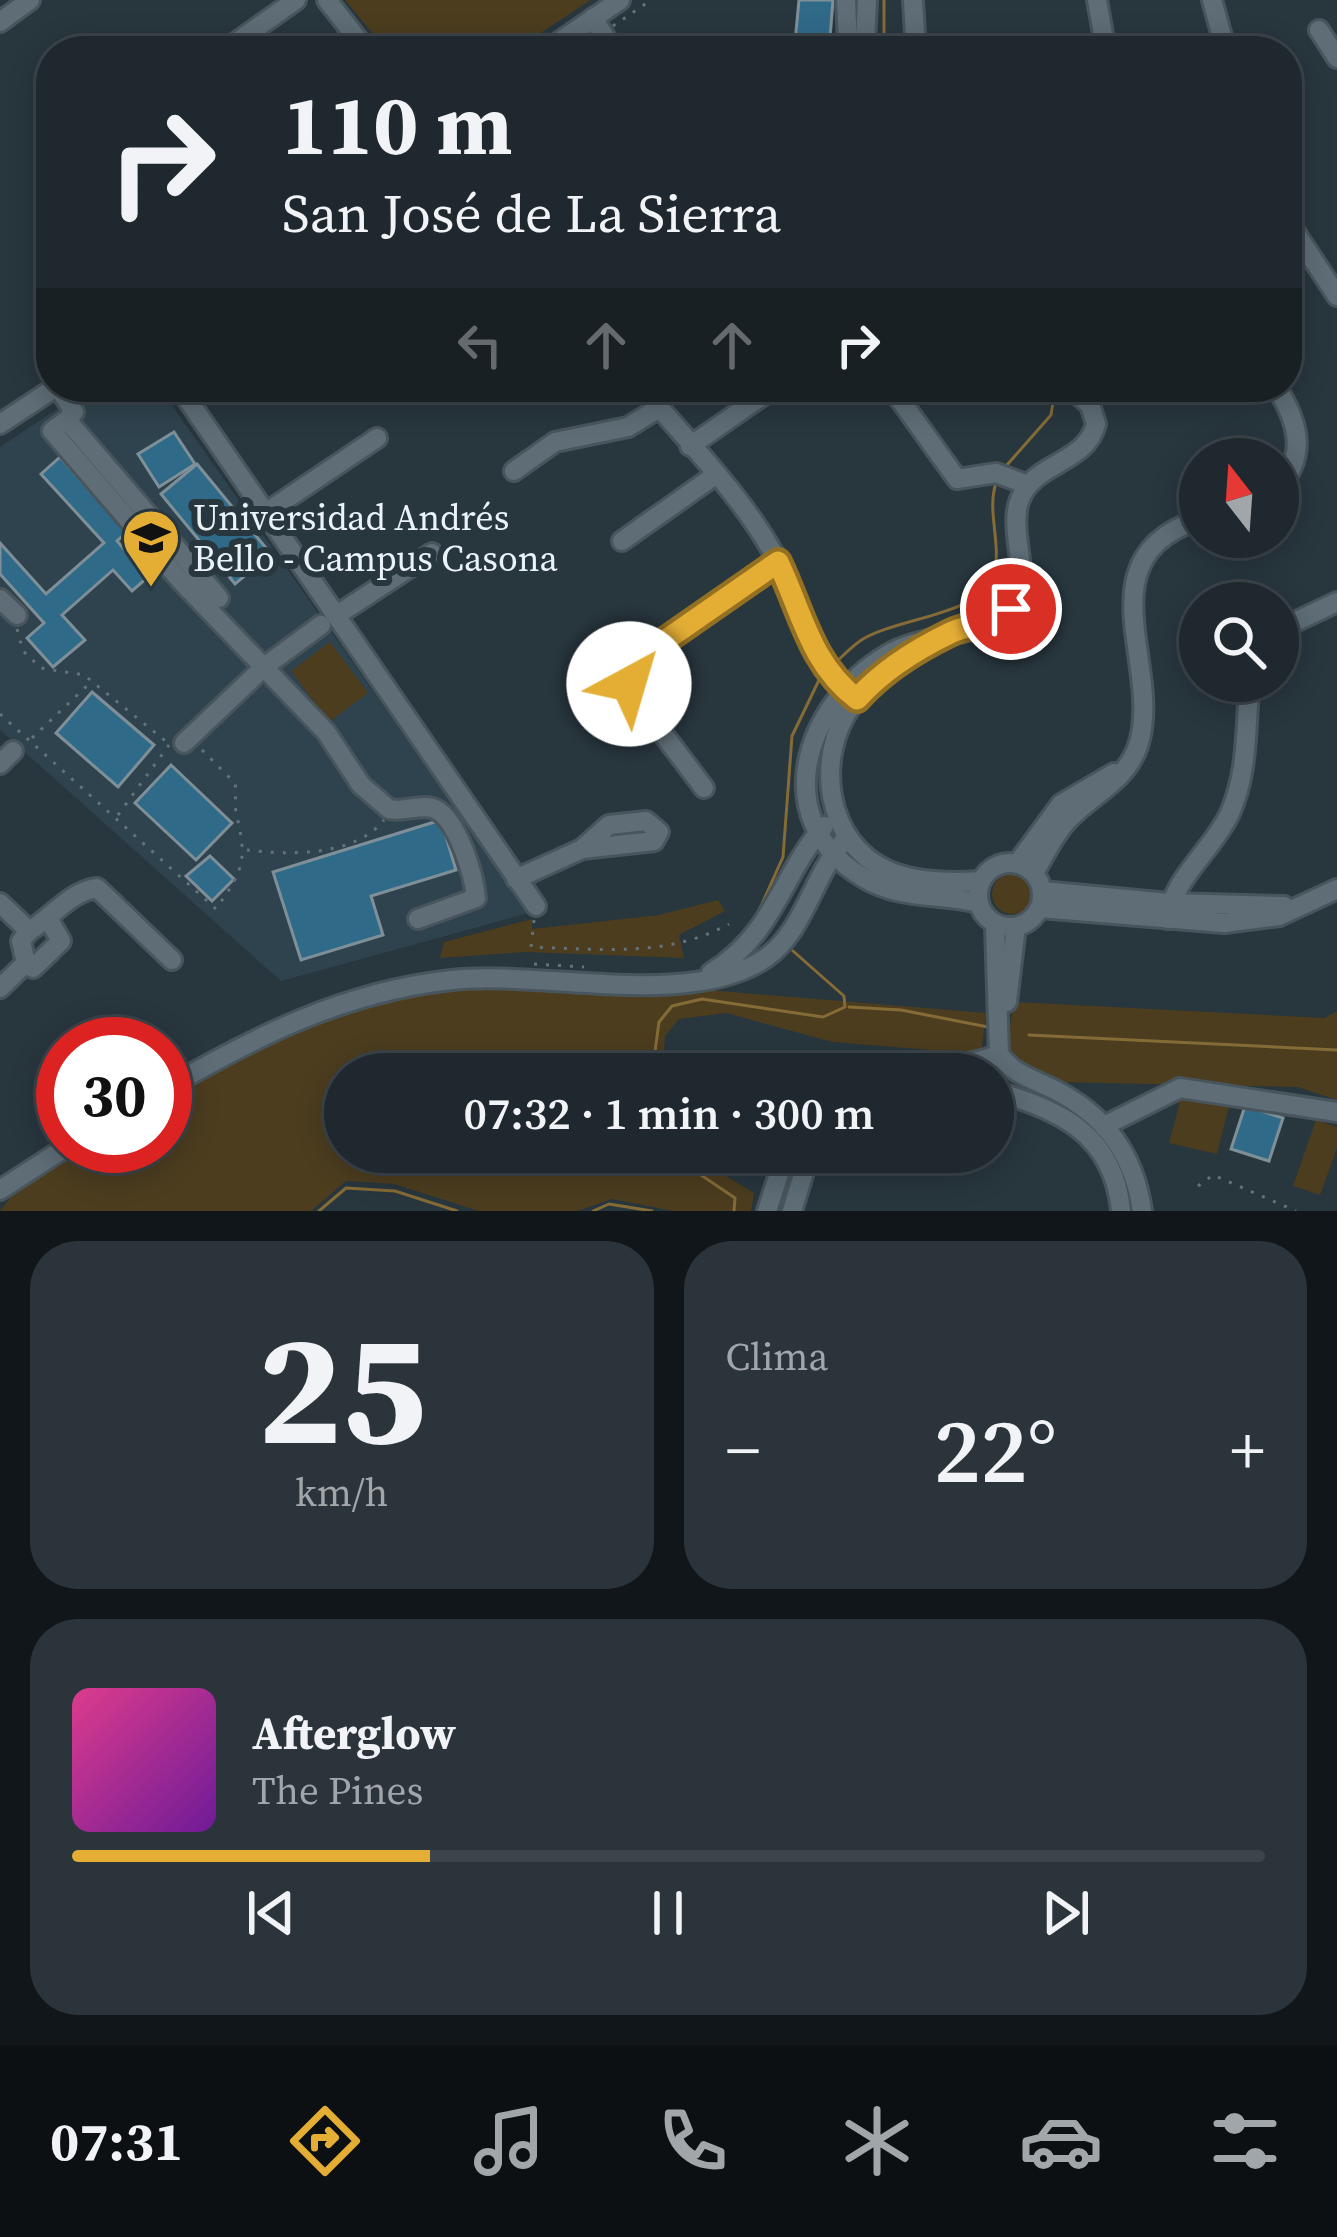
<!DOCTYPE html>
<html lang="es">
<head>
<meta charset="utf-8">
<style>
  :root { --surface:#1e282e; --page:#2b343a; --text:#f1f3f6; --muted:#a1a6aa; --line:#3c444a; --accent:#e4ae35 }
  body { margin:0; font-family:"Source Serif 4",serif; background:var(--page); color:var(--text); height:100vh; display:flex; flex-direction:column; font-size:45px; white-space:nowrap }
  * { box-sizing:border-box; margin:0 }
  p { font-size:39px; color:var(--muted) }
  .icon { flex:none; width:66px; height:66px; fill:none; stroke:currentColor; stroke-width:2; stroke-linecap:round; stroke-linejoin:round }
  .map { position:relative; height:1211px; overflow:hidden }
  .drawer { display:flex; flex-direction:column; gap:30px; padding:30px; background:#101619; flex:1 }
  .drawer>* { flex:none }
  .banner { position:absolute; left:36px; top:36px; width:1266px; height:366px; border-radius:48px; box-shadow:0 6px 30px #0003,0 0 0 3px var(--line); background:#1e282e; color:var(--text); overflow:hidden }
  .needle { width:78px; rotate:343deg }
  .fabs { position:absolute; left:1179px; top:438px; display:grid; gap:24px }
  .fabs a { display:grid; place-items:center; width:120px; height:120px; border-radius:50%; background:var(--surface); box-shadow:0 6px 30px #0003,0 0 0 3px var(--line); font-size:60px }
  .speed { position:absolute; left:36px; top:1017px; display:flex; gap:24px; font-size:60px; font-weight:700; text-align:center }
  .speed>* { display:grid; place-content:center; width:156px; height:156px; border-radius:50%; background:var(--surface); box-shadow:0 6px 30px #0003,0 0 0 3px var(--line); line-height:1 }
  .speed .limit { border:18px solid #d22; background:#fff; color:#111 }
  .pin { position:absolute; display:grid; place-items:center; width:102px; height:102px; color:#fff; margin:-51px; border:6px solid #fff; border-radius:50%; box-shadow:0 3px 12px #0007 }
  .me { position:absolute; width:132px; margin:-66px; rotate:39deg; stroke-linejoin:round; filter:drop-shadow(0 0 9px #0008) }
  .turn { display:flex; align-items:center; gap:42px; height:252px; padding:0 48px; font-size:54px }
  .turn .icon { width:156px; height:156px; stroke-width:2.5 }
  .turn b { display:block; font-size:84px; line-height:102px }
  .lanes { display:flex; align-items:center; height:114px; padding:0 48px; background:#0003; justify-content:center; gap:60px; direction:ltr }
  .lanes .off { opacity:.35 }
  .big { font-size:90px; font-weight:600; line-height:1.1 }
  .drawer .tile { flex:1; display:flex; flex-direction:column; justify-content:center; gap:18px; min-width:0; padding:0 42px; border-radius:48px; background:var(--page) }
  .drawer .dial { align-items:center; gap:0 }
  .dial b { font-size:156px; line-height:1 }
  .song { display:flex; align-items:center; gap:36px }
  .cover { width:144px; height:144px; border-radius:18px; background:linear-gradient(135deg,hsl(330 70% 55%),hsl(280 70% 35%)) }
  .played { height:12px; border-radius:6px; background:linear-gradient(90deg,var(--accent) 30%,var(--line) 30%) }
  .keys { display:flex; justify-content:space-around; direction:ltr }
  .heat { display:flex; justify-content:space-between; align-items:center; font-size:66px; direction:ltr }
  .drawer .tiles { flex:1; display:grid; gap:30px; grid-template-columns:1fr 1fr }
  .tile:last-child { grid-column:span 2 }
  .trip { position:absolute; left:324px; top:1053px; width:690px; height:120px; border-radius:60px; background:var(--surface); box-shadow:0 6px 30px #0003,0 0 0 3px var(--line); font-weight:600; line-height:120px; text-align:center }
  .tabs { display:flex; height:192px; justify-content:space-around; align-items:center; background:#0c1012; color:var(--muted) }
  .tabs .icon { width:84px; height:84px }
  .tabs .current { color:var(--accent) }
  .tabs b { font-size:54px; color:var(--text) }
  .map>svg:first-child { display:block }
  .built { fill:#2f434e }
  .green { fill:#4c3d1f }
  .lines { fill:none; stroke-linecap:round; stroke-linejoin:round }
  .stream { stroke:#856b36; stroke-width:3 }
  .building { fill:#306a89; stroke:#7f8f98; stroke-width:3 }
  .minor-casing { stroke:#49555c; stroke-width:24 }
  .path { stroke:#657279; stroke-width:3; stroke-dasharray:3 9; stroke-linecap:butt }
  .minor { stroke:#5e6d76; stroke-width:18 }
  .route-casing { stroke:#947122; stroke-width:30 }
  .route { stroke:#e4ae35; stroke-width:21 }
  .labels { text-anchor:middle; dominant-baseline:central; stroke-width:12; stroke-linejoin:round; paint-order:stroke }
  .poi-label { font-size:36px; fill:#eaf3f8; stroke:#28363e; text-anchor:start }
</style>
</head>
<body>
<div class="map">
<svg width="1337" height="1211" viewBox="0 0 1337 1211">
  <rect width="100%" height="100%" fill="#28363e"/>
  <polygon class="built" points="90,387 159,387 529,913 281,981 0,730 0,447"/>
  <g class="green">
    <polygon points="345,0 591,0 513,51 387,51"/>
    <polygon points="330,642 368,693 329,722 291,671"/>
    <circle cx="1012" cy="894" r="20"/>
    <polygon points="718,900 725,911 679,935 684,958 526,952 440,958 444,942 532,919 532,929 659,915"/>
    <polygon points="490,987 696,989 986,1013 981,1054 832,1042 726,1013 679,1019 665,1036 662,1074 345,1074 345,1152 687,1152 754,1193 751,1211 673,1211 612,1199 577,1211 479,1211 394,1184 346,1181 311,1211 0,1211 14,1193 85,1146 165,1146 165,1101 307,1023 407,996"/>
    <polygon points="1014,1002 1325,1018 1337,1011 1337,1100 1298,1087 1056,1082 1005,1057"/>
    <polygon points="1182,1094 1229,1106 1217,1154 1169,1143"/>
    <polygon points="1316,1120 1337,1127 1337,1148 1320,1195 1293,1186"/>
  </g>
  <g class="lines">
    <g class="stream">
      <polyline points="884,51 884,0"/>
      <polyline points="1006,466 1051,415 1053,402 1031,387"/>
      <path d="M835,663C844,655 853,645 863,639C894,620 972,614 989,584C1007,555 985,515 996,483"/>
      <polyline points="757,915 783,857 792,736 821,676"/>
      <polyline points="849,1007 901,1010 988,1027"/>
      <polyline points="1029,1035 1337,1050"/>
      <polyline points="652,1074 659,1022 672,1006 702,999 823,1017 845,1007 844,996 793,951"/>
      <polyline points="667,1152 735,1198 734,1211"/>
      <polyline points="319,1211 346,1188 395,1191 457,1211"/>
      <polyline points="593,1211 609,1204 652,1211"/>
    </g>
  </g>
  <g class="building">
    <polygon points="799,0 833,0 829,51 808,51 808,43 795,42"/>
    <polygon points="174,432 195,464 159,487 138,454"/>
    <polygon points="60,457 127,532 117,541 148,577 132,591 113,570 62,615 85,640 53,667 27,638 44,623 0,574 0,543 46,594 104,543 41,474"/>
    <polygon points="197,464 271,554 235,584 161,494"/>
    <polygon points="92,692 154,745 118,787 56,733"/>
    <polygon points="171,765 232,823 196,860 135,803"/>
    <polygon points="441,820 456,870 371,896 383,935 301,960 273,872"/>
    <polygon points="210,856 234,879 212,901 186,876"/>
    <polygon points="1245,1106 1283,1118 1269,1161 1231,1149"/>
  </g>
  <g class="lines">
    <g class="minor-casing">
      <g id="minor">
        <polyline points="327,0 367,51"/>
        <polyline points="846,0 848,46 865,43 867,0"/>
        <polyline points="913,0 916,51"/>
        <polyline points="1097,0 1106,51"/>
        <polyline points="1212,0 1226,51"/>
        <polyline points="593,18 614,51"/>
        <polyline points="0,22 30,0"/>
        <polyline points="1319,30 1337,58"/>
        <polyline points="224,51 296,0"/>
        <polyline points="546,51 620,0"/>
        <polyline points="1287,220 1337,296"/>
        <polyline points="58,387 74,412 67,420 219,598"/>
        <polyline points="179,387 536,906"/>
        <path d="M642,387C687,442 747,500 779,564C802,608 806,659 849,693"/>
        <polyline points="891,387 957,479 996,473 1028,485"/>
        <path d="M1276,387C1298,421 1308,455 1278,488"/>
        <path d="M67,420L52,431L180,580L326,732L361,785L389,809C404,813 424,802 437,810C458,822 474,875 476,898L418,919"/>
        <polyline points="0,424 56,387"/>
        <polyline points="690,446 775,387"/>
        <polyline points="514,471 555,442 628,427 659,408"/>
        <polyline points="264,514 377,438"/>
        <polyline points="622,541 714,476"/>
        <polyline points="0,599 17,615"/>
        <polyline points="337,615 432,553"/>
        <polyline points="1278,630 1337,602"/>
        <path d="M933,643C905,661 873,677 852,705C814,757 825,844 889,871C917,883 952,883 981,881"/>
        <polyline points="184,743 264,667 321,625"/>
        <polyline points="0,764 13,751"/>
        <polyline points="704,788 633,694 627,675 640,658 778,562"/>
        <circle cx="1010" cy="895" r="32"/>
        <polyline points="1017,864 1061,804 1114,773"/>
        <path d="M1034,873C1045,855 1054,834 1069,819C1093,794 1126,781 1138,746C1164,667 1080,558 1200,519"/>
        <polyline points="516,879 582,849 654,841 659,832 646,821 609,825 582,849"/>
        <polyline points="1042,891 1169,903 1284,906"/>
        <polyline points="0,903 29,931"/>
        <path d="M979,903C940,893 900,900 864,878C767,821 803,705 887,655C922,633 976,639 1007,613C1038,585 1006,534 1020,499C1034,462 1086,464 1096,424L1090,405L1070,387"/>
        <polyline points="1040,908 1224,923 1279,916 1337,889"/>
        <path d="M1168,919C1172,879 1213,850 1230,813C1249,770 1245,726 1250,681"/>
        <path d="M995,924L999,1054C1014,1075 1031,1078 1053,1089C1105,1115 1134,1154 1142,1211"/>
        <path d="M29,931C51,918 71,891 97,888L172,960"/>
        <polyline points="26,963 33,968 61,941 49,920"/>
        <path d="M711,973C775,933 780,877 824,826"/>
        <polyline points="0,988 26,963 21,941 29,931"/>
        <polyline points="1007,1002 1016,927"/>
        <path d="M873,1074C916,1058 958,1073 999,1054"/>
        <path d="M165,1089C256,1036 346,991 452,980C542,970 692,1010 767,957C806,929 814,870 848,837"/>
        <path d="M993,1091C1060,1109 1114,1135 1121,1211"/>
        <polyline points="1104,1126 1180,1088 1337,1112"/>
        <polyline points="0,1190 68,1146"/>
        <polyline points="767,1211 786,1152"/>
        <polyline points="792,1211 810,1152"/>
      </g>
    </g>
    <g class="path">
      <polyline points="613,26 651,0"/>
      <polyline points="577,51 590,42"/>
      <polyline points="17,629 23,651 41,668 84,675 168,743"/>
      <path d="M0,714L216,909C245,868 247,859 236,812C234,801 237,794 235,783L200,748"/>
      <polyline points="32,738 90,683"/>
      <polyline points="118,815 169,745"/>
      <path d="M247,850C289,855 354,857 384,820"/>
      <path d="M534,920L531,947C600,949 667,958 729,924"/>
      <polyline points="534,964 584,967"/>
      <polyline points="1198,1186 1213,1175 1296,1211"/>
    </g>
    <use href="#minor" class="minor"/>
  </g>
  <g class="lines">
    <g class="route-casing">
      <path id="route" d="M629,684L627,675L640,658L778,562C802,612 810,663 857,699C881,672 917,649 950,633C970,623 992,626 1011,609"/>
    </g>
    <use href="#route" class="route"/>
  </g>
  <defs>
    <g id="university-pin" transform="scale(3)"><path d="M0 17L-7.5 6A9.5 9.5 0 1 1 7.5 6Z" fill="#e4ae35" stroke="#28363e"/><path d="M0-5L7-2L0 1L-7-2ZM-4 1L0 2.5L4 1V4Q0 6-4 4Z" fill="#111"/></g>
  </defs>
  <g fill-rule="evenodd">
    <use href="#university-pin" x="151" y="538"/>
  </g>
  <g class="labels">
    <g class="poi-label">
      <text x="193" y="517">Universidad Andrés<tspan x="193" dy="41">Bello - Campus Casona</tspan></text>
    </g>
  </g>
</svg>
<div class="fabs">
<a><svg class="needle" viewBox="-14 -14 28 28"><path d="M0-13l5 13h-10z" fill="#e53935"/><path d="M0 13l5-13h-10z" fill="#a1a6aa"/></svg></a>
<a><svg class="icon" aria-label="search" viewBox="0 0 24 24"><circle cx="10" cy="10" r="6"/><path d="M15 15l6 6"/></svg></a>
</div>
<div class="speed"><div class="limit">30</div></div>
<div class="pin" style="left:1011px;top:609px;background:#d93025"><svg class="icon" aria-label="arrive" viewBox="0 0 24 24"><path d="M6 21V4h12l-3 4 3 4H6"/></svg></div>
<svg class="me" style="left:629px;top:684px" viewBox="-20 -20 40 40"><circle r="19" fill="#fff"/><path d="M0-13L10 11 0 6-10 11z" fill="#e4ae35"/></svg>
<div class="trip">07:32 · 1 min · 300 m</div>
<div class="banner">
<div class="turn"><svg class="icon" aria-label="right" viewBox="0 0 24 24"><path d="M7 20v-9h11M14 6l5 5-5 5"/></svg><div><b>110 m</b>San José de La Sierra</div></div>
<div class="lanes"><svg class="icon off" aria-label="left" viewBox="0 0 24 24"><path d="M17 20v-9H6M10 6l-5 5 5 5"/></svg><svg class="icon off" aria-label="ahead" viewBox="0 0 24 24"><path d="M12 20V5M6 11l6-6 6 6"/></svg><svg class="icon off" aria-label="ahead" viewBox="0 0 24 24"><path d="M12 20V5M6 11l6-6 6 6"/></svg><svg class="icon" aria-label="right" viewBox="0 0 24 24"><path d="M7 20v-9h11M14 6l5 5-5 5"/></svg></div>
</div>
</div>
<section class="drawer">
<div class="tiles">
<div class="tile dial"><b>25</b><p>km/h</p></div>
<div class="tile"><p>Clima</p>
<div class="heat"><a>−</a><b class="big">22°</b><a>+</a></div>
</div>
<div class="tile">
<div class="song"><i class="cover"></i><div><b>Afterglow</b><p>The Pines</p></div></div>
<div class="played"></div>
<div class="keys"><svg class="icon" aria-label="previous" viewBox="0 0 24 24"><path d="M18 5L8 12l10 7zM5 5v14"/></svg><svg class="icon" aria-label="pause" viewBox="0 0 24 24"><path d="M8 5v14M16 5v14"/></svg><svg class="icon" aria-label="next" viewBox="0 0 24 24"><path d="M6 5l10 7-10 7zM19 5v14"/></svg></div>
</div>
</div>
</section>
<nav class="tabs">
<b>07:31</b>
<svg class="icon current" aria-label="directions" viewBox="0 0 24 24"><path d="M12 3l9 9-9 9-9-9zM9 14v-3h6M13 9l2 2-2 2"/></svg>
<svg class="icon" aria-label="music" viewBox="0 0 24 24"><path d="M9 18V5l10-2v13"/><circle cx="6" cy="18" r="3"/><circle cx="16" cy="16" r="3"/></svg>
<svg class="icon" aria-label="phone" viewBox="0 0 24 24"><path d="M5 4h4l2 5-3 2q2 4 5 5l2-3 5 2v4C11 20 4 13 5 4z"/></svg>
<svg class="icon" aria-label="climate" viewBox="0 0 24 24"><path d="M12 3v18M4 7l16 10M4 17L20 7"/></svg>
<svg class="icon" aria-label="car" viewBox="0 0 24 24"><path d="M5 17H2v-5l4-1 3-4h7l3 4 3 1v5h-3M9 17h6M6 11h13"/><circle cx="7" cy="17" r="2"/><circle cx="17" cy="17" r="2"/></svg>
<svg class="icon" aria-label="filters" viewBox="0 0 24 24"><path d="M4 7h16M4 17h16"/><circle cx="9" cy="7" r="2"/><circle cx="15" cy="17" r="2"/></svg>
</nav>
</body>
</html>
